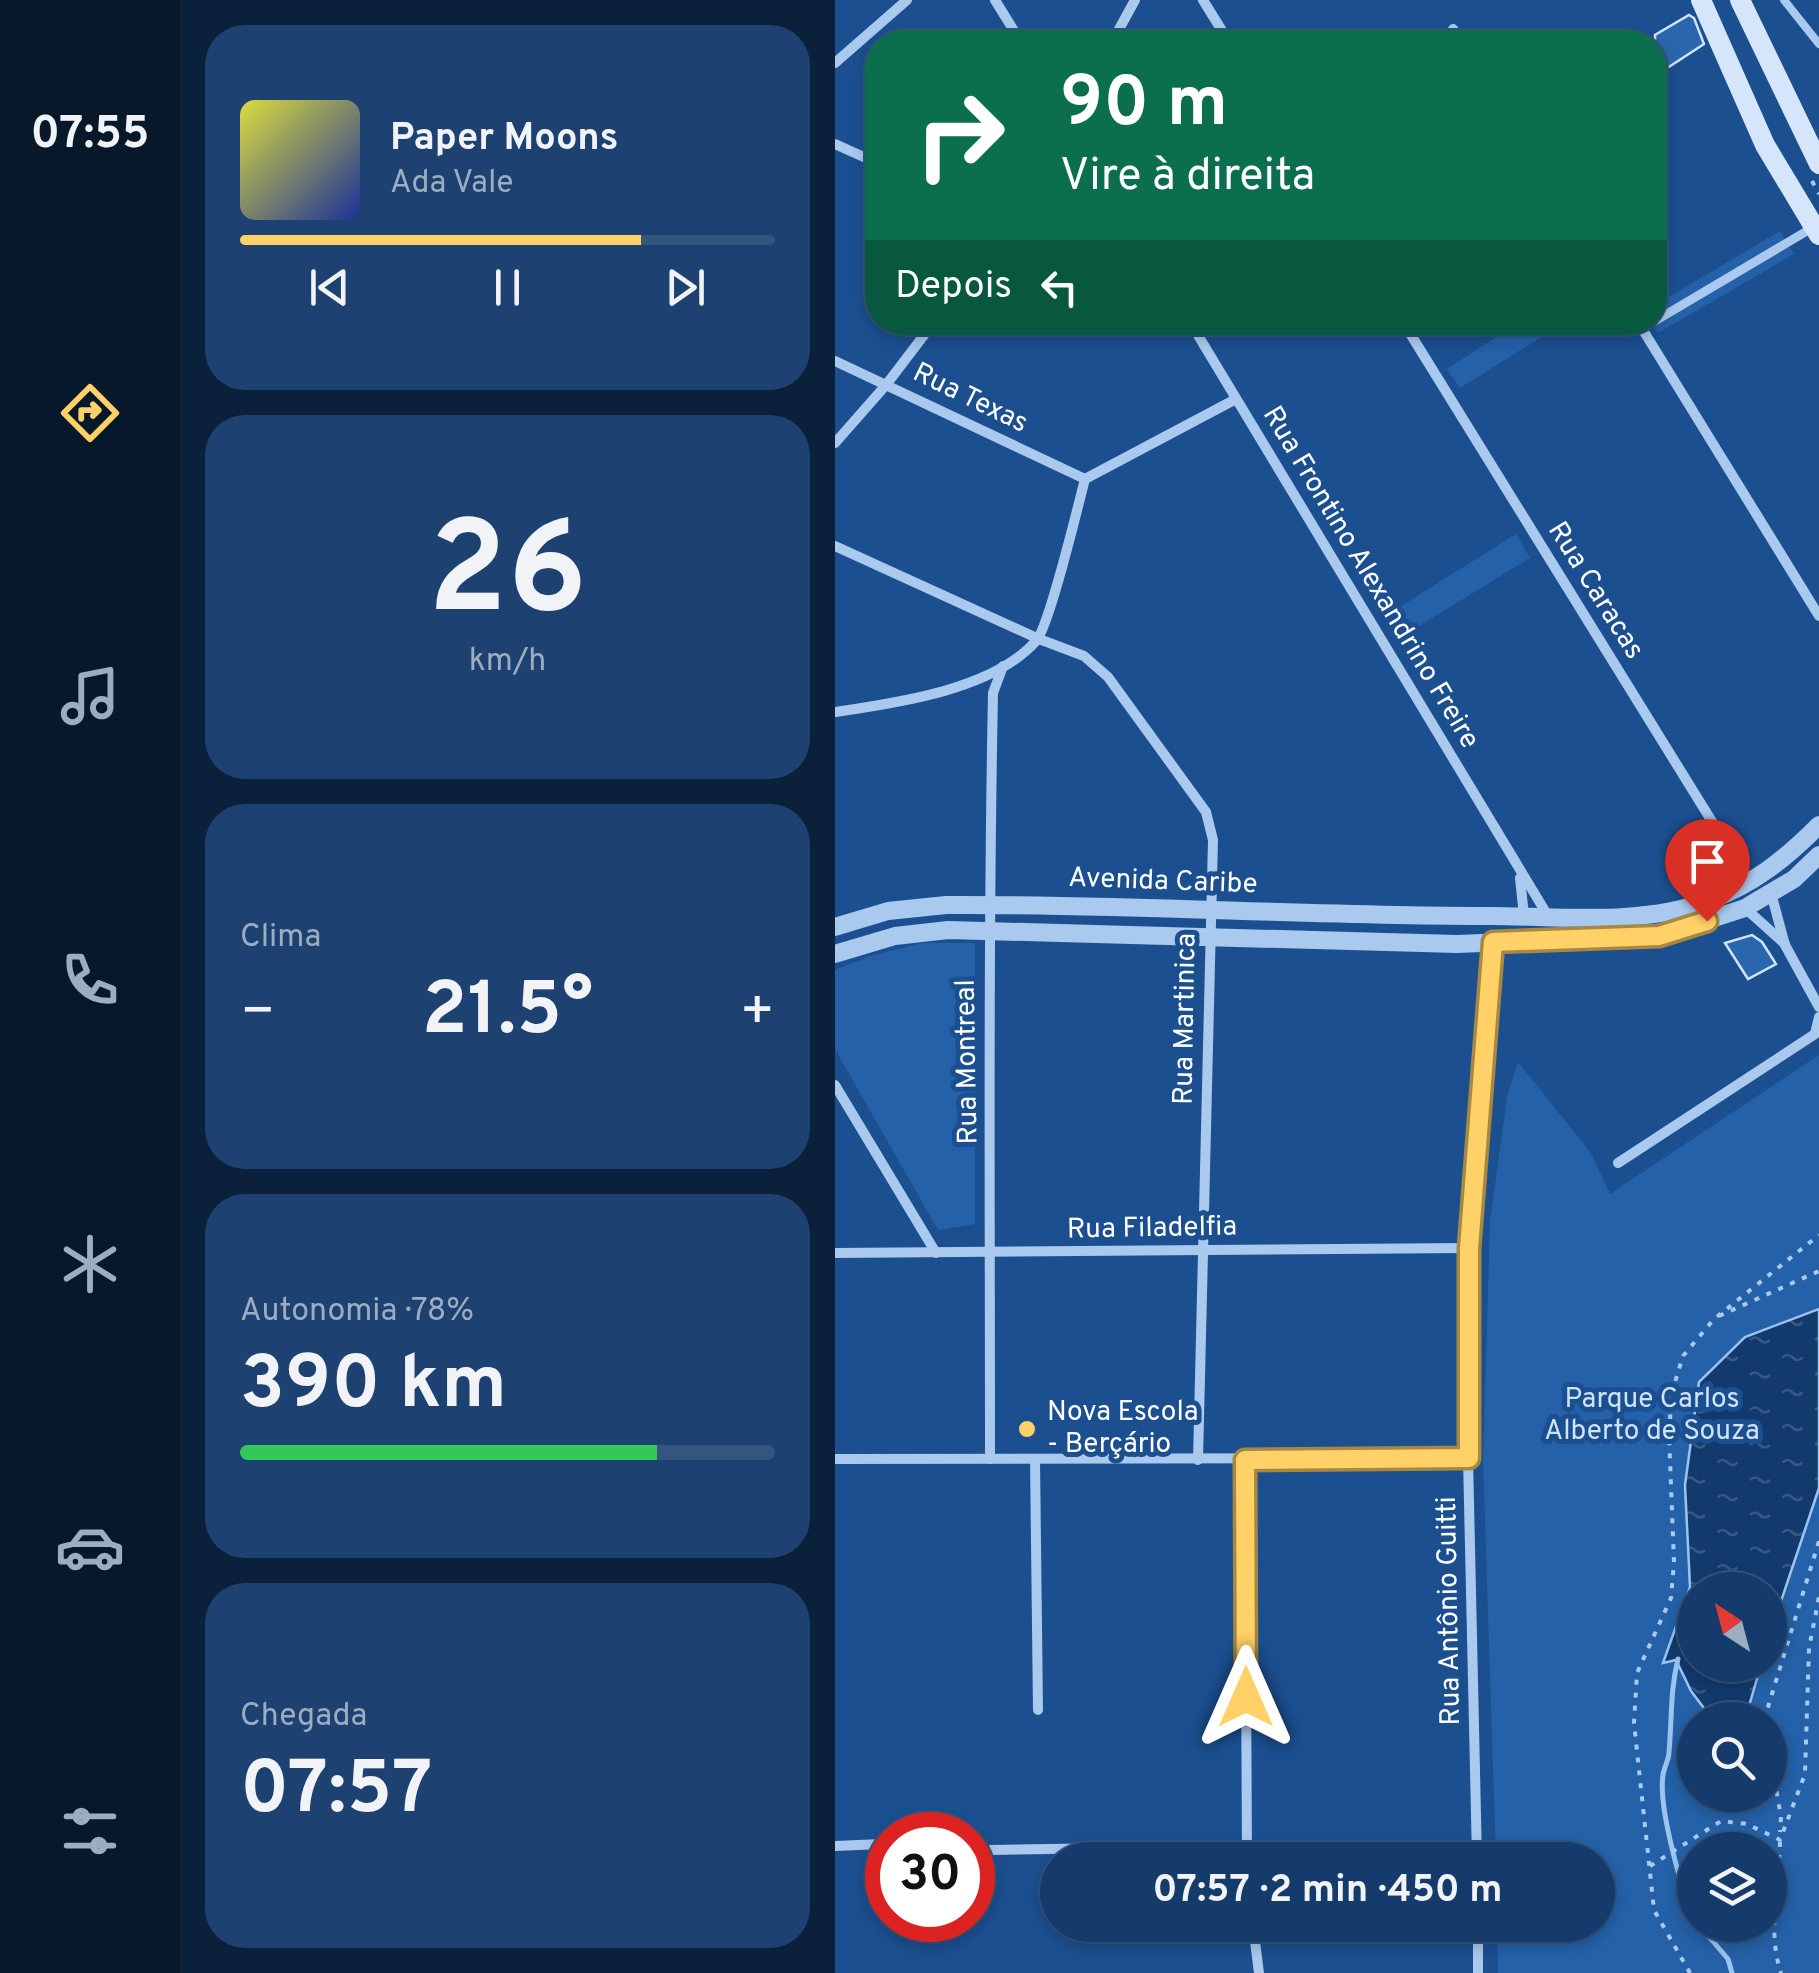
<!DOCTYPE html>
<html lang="pt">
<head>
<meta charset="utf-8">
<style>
  :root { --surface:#143b6b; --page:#1d4271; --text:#f1f3f6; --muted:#9dadc1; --line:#33557e; --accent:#ffd166 }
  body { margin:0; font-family:Overpass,sans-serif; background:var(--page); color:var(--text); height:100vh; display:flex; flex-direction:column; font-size:38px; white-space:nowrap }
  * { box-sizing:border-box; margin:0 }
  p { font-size:32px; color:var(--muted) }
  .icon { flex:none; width:55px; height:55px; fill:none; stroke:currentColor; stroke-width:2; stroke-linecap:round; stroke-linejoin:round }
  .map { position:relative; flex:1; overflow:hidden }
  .side { display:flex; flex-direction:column; gap:25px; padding:25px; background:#0b203b; width:655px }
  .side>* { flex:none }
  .banner { position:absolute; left:30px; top:30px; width:802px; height:305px; border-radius:40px; box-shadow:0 5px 15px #0003,0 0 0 2px var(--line); background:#0b6e4f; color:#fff; overflow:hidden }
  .needle { width:65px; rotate:324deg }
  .buttons { position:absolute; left:842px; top:1572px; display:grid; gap:20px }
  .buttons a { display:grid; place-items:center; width:110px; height:110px; border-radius:50%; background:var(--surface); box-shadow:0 5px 15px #0003,0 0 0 2px var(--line); font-size:50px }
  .speed { position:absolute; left:30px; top:1812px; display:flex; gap:20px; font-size:50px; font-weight:700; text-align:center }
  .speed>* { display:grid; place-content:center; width:130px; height:130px; border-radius:50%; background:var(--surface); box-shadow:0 5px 15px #0003,0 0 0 2px var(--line); line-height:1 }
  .speed .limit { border:15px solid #d22; background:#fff; color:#111 }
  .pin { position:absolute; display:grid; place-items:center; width:85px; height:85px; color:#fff; margin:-102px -42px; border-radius:50% 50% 50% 0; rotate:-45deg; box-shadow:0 0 10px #0007 }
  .pin .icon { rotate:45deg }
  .me { position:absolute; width:110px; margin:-55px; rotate:0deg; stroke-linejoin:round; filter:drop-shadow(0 0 8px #0008) }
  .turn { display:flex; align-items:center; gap:35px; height:210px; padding:0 30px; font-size:45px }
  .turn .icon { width:130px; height:130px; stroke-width:2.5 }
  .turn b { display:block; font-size:70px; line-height:85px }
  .then { display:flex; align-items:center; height:95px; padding:0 30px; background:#0003; gap:20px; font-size:38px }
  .big { font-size:75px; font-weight:700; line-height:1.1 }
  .side .tile { flex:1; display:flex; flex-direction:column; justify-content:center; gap:15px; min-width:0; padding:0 35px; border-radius:40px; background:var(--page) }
  .side .dial { align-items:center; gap:0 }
  .dial b { font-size:130px; line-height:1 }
  .song { display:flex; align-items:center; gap:30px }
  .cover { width:120px; height:120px; border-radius:15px; background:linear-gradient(135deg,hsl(60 70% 55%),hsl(230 70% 35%)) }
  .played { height:10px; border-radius:5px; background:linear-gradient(90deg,var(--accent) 75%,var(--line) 75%) }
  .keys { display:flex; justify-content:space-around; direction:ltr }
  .heat { display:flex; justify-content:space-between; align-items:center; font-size:55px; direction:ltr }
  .charge { height:15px; border-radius:8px; background:linear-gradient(90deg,#34c759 78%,var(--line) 0) }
  .trip { position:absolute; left:205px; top:1842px; width:575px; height:100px; border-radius:50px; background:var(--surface); box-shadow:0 5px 15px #0003,0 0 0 2px var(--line); font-weight:700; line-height:100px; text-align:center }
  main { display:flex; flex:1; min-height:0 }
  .tabs { display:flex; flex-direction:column; width:180px; justify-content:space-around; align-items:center; background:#08182b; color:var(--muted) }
  .tabs .icon { width:70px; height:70px }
  .tabs .active { color:var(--accent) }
  .tabs b { font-size:45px; color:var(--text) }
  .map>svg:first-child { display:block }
  .park { fill:#2461a8; fill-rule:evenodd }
  .water { fill:url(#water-ripples); stroke:#9cc4f0; stroke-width:2.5 }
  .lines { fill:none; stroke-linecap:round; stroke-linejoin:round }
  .stream { stroke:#9cc4f0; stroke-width:5 }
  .building { fill:#2a66ad; stroke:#cfe3fa; stroke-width:2.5 }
  .path { stroke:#a9c9ee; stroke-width:4; stroke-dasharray:5 8; stroke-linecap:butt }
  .service { stroke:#a9c9ee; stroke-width:8 }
  .pedestrian { stroke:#a9c9ee; stroke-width:9 }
  .minor { stroke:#a9c9ee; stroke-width:10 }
  .tertiary { stroke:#a9c9ee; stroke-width:18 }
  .secondary { stroke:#d6e6fa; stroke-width:20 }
  .route-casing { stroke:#a68842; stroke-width:25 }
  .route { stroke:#ffd166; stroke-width:18 }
  .poi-dot { fill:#ffd166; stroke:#1b4f8f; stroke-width:4 }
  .labels { text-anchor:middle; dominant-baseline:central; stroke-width:10; stroke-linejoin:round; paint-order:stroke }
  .street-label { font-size:28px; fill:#fff; stroke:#1b4f8f }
  .park-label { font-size:28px; fill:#cfe3fa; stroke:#1b4f8f }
  .poi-label { font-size:28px; fill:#fff; stroke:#1b4f8f; text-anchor:start }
</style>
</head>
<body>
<main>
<nav class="tabs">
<b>07:55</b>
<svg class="icon active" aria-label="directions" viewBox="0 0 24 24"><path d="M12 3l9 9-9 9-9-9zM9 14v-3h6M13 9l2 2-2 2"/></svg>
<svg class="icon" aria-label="music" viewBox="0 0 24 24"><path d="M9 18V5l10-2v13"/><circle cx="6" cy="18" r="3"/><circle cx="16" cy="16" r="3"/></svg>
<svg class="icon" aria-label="phone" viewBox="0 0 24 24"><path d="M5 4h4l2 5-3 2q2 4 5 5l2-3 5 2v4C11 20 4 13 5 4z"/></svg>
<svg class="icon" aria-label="climate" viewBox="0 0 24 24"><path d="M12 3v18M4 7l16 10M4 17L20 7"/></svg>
<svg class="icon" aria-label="car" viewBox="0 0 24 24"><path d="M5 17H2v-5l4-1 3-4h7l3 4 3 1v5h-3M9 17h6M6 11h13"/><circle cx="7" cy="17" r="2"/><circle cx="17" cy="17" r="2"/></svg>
<svg class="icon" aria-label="filters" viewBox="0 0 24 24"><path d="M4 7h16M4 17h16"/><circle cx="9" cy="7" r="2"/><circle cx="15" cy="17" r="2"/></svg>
</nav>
<section class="side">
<div class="tile">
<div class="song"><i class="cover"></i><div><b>Paper Moons</b><p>Ada Vale</p></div></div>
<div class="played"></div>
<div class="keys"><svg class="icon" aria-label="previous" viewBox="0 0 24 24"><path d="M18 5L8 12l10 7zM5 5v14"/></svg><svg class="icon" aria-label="pause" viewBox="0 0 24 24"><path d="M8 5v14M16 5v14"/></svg><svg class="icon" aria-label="next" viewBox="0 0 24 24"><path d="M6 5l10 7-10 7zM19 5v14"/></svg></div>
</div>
<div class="tile dial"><b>26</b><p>km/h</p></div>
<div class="tile"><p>Clima</p>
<div class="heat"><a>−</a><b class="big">21.5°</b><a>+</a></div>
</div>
<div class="tile"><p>Autonomia · 78%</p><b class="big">390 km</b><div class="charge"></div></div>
<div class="tile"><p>Chegada</p><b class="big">07:57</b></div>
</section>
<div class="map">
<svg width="984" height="1973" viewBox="0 0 984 1973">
  <defs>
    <pattern id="water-ripples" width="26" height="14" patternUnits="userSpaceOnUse" patternTransform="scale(2.5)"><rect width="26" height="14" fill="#123a6d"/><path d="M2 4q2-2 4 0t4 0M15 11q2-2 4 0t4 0" fill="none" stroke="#365883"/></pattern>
  </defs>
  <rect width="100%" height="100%" fill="#1b4f8f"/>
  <g class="park">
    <polygon points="945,231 959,254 823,333 816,323 820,322 820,305"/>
    <polygon points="683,323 729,323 625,388 612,369"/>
    <polygon points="681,534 695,558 561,640 547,618"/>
    <polygon points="87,943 140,943 140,1224 103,1230 0,1049 0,970 35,956"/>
    <path d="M984,1055V1973H663L662,1925H762V1860H661L648,1459L655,1221L672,1097L683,1062L756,1153L775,1194ZM860,1590H935V1665H860ZM860,1720H935V1795H860ZM860,1850H935V1925H860Z"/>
  </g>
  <polygon class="water" points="984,1309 984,1488 935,1634 935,1590 860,1590 860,1665 926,1665 911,1716 897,1720 878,1720 856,1691 841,1660 828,1663 855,1587 850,1485 864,1382 910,1337"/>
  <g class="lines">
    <g class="stream">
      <path d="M843,1659C835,1691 837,1720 834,1752C834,1760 829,1767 828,1775C823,1806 846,1890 860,1919"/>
      <polyline points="864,1925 893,1959 897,1973"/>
    </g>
  </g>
  <g class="building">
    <polygon points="854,15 859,18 869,44 820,76 820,35"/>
    <polygon points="917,935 927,942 941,964 913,979 890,943"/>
  </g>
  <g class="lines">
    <g class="path">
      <polyline points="977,181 984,194"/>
      <polyline points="884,1316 984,1271"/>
      <polyline points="929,1720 984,1541"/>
      <polyline points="935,1753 946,1817 945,1832"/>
      <path d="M945,1842C944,1885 932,1931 946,1973"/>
      <polyline points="815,1866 886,1821 912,1824 945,1840 970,1774 974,1648 984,1597"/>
      <polyline points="855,1973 819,1910 799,1723 802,1673 836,1598 839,1562 834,1434 837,1392 848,1356 879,1319 984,1235"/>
    </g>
    <polyline class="service" points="949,0 984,44"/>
    <polyline class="pedestrian" points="820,321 977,228"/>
    <g class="minor">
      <polyline points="160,0 186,42"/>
      <polyline points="368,0 394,42"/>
      <polyline points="618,29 627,42"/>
      <polyline points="277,42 300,0"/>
      <polyline points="0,63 72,0"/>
      <polyline points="0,144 42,163"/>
      <polyline points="355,322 713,916"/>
      <polyline points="568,322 915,883"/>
      <polyline points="803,322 984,616"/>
      <polyline points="0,361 250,479"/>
      <polyline points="0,443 51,385 99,322"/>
      <polyline points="250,479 401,399"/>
      <polyline points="0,546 204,639 249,656 273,677 371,812 378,840 363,1460"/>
      <path d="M0,712C61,703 158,690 201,641C214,627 243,506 250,479"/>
      <polyline points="685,878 689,916"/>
      <polyline points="936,893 950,945 984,1007"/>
      <polyline points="910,908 950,944"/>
      <polyline points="0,1085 101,1253"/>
      <polyline points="783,1163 980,1034 984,1017"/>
      <polyline points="0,1253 634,1248"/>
      <polyline points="0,1459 633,1458"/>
      <path d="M155,1459C155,1204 153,948 158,693L168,666"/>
      <polyline points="200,1459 203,1710"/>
      <polyline points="410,1460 412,1860"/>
      <polyline points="0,1846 47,1844"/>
      <polyline points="155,1850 411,1846"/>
      <polyline points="642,1860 633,1458 634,1248 659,942"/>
      <polyline points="418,1925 424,1973"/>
      <polyline points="643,1925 643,1973"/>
    </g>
    <g class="tertiary">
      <path d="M0,927L53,911L111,905C292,904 474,916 655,916C726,916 805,926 873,901C918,885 950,859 984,825"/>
      <polyline points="0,954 60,936 113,930 622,944 824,936 910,908 959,879 984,855"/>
    </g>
    <g class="secondary">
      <polyline points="866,0 930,145 984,235"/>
      <polyline points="905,0 984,164"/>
    </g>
  </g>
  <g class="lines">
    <g class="route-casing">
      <polyline id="route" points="411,1697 410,1460 634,1458 634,1248 658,942 824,936 872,921"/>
    </g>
    <use href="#route" class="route"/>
  </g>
  <circle class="poi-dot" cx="192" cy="1429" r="10"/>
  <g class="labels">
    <g class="street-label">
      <text transform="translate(135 399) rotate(26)">Rua Texas</text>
      <text transform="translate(535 578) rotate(59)">Rua Frontino Alexandrino Freire</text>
      <text transform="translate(760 591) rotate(58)">Rua Caracas</text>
      <text transform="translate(328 882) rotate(2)">Avenida Caribe</text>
      <text transform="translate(351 1019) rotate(-89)">Rua Martinica</text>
      <text transform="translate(133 1062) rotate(-91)">Rua Montreal</text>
      <text transform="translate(317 1229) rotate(-1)">Rua Filadelfia</text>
      <text transform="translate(615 1611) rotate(-91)">Rua Antônio Guitti</text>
    </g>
    <g class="park-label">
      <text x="817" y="1400">Parque Carlos<tspan x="817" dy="32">Alberto de Souza</tspan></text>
    </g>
    <g class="poi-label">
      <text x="212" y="1413">Nova Escola<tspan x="212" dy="32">- Berçário</tspan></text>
    </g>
  </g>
</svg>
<div class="buttons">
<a><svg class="needle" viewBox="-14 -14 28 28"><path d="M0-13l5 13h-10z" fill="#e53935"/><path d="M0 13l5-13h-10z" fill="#9dadc1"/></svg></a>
<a><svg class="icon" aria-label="search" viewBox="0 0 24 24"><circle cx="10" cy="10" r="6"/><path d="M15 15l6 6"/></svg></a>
<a><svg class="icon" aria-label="layers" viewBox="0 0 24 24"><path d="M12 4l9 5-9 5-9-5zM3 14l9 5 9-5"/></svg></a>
</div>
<div class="speed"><div class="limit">30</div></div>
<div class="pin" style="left:872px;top:921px;background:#d93025"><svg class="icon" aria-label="arrive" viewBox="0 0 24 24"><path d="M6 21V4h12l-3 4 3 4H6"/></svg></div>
<svg class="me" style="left:411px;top:1697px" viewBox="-20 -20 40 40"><path d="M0-17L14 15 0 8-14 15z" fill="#ffd166" stroke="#fff" stroke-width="4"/></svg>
<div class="trip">07:57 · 2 min · 450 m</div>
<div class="banner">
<div class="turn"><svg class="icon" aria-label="right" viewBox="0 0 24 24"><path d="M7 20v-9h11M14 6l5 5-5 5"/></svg><div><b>90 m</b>Vire à direita</div></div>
<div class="then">Depois<svg class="icon" aria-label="left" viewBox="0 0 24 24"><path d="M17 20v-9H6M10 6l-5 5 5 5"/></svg></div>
</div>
</div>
</main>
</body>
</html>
